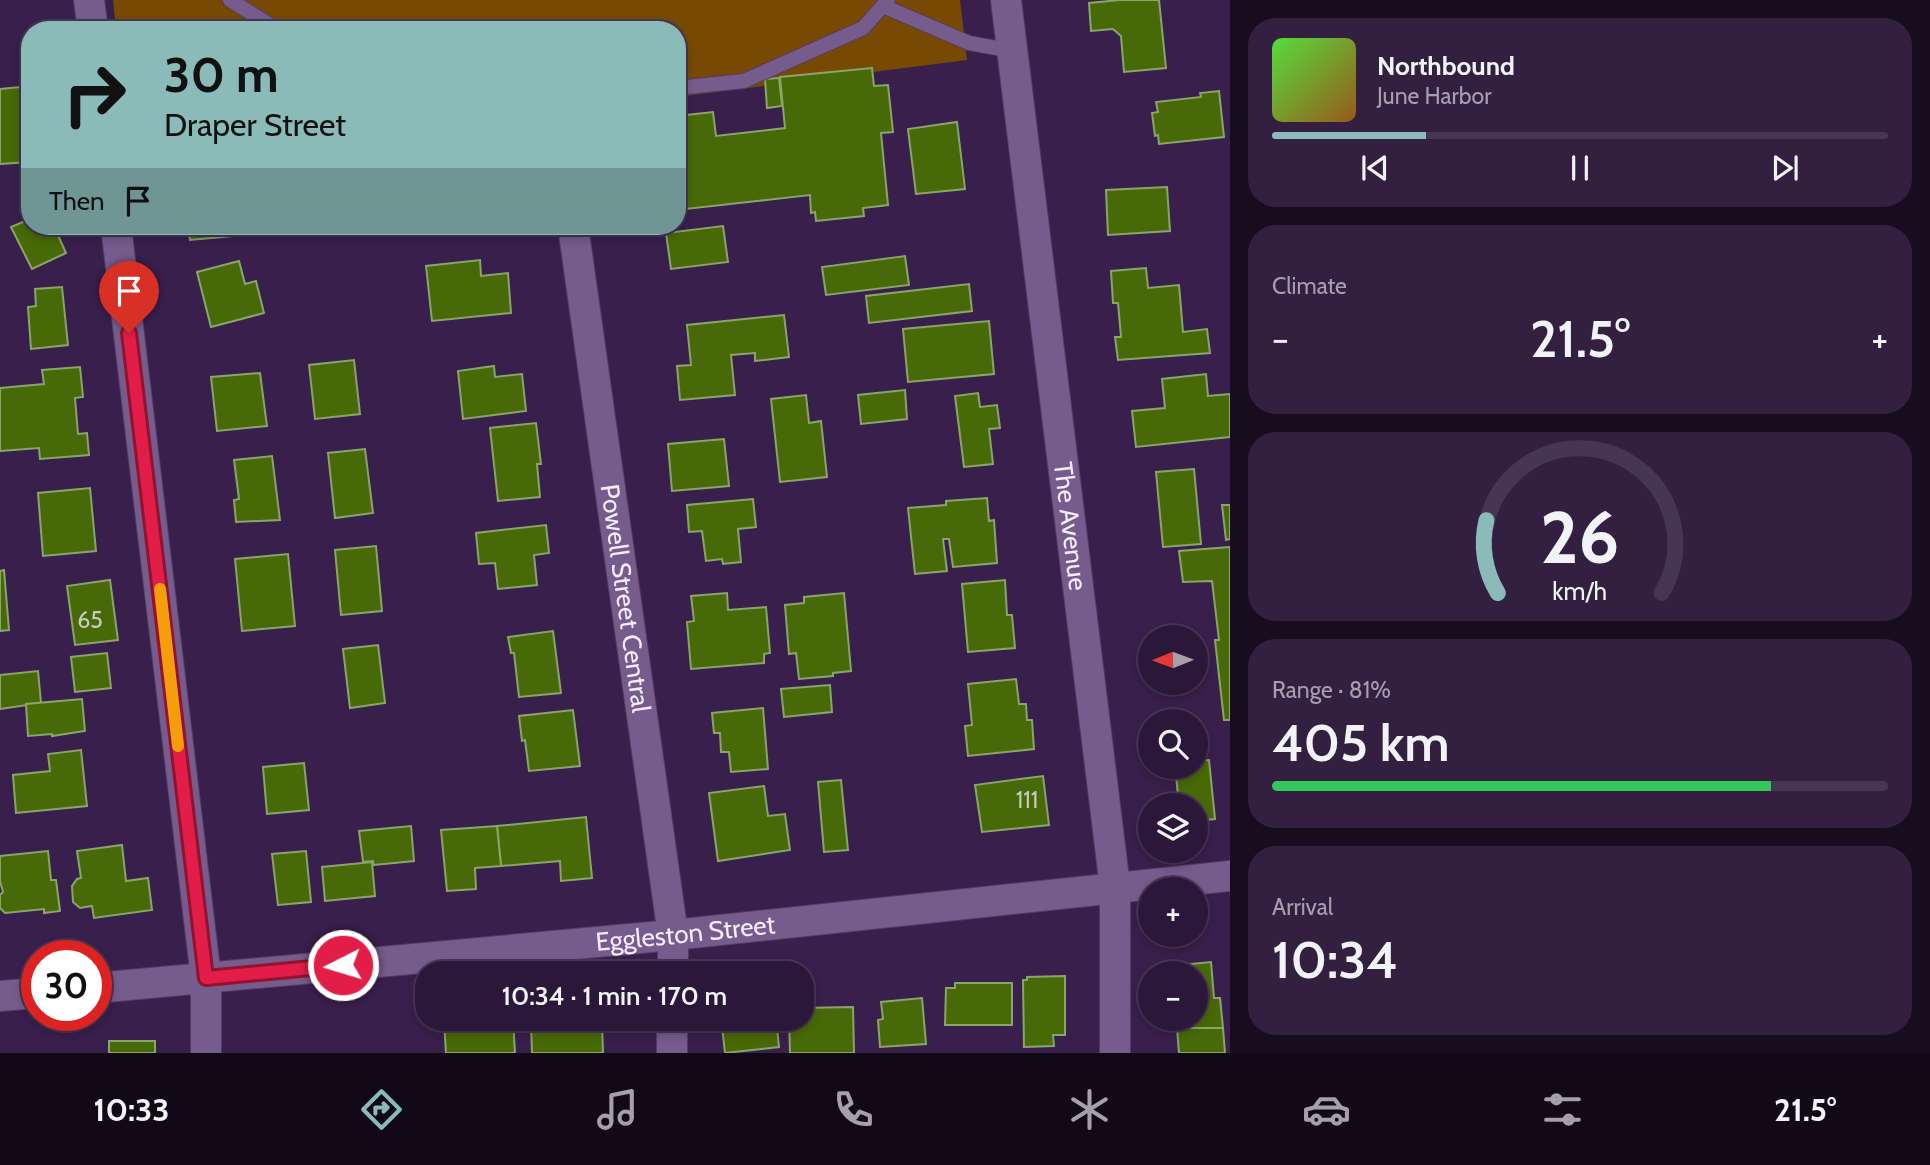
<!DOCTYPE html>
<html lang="en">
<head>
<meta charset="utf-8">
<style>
  :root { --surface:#2b1739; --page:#332041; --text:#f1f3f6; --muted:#a69fae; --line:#473653; --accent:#8bbbb9 }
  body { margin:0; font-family:Cabin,sans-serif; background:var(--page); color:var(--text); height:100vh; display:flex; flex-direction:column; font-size:26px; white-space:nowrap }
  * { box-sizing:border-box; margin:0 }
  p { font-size:23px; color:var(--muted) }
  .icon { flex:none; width:38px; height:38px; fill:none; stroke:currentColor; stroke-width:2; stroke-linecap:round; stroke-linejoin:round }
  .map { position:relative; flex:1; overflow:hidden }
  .panel { display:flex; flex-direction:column; gap:18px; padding:18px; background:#180d1f; width:700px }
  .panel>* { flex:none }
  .hud { position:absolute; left:21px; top:21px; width:665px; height:214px; border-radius:28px; box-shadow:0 4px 10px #0003,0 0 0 2px var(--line); background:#8bbbb9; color:#111; overflow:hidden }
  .needle { width:46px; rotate:269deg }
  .buttons { position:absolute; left:1138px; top:625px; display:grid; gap:14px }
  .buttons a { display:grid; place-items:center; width:70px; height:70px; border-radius:50%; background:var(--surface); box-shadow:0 4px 10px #0003,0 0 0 2px var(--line); font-size:35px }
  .speed { position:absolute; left:21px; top:940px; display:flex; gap:14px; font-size:35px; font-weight:700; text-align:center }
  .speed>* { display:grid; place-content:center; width:91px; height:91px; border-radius:50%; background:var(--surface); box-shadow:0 4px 10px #0003,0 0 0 2px var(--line); line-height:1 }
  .speed .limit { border:10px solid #d22; background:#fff; color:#111 }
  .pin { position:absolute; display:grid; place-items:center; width:60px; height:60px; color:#fff; margin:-72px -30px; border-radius:50% 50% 50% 0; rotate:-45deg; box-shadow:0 0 7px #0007 }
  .pin .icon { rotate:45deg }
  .me { position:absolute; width:77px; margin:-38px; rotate:265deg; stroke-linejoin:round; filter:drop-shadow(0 0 5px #0008) }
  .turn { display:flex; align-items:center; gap:24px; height:147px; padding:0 28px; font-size:32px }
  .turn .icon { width:91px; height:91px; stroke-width:2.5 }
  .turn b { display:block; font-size:49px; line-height:60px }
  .then { display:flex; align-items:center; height:66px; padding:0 28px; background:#0003; gap:14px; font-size:26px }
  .big { font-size:52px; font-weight:600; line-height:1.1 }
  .panel .widget { flex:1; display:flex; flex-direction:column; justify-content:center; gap:10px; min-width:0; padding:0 24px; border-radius:28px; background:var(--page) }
  .panel .dial { align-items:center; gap:0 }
  .dial svg { height:182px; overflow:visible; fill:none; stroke:var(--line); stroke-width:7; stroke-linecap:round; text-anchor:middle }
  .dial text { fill:var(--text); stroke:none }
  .song { display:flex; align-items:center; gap:21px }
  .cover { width:84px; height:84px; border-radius:10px; background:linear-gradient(135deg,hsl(110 70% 55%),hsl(30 70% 35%)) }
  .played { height:7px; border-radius:4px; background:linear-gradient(90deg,var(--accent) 25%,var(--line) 25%) }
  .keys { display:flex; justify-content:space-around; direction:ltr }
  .heat { display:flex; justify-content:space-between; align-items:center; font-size:38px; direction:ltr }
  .charge { height:10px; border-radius:5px; background:linear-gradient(90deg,#34c759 81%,var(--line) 0) }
  .trip { position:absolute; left:415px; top:961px; width:399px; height:70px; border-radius:28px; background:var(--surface); box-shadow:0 4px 10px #0003,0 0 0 2px var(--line); font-weight:600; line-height:70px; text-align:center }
  .tabs { display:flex; height:112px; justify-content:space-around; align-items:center; background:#110917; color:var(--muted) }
  .tabs .icon { width:49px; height:49px }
  .tabs .active { color:var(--accent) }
  .tabs b { font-size:32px; color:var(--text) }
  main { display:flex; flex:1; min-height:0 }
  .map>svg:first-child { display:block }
  .green { fill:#774902 }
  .building { fill:#486907; stroke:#8aa46c; stroke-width:2 }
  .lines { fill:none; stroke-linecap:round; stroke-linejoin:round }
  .service-casing { stroke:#533c62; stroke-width:16 }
  .minor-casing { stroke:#533c62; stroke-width:32 }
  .service { stroke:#765b8d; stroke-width:14 }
  .minor { stroke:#765b8d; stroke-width:30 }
  .route-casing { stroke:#92132f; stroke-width:18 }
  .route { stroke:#e11d48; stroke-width:12 }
  .slow { stroke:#f59e0b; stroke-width:12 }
  .labels { text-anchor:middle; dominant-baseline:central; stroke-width:7; stroke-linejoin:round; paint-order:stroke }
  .number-label { font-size:23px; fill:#cacbc0 }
  .street-label { font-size:26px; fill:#f5ecfe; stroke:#2e1541 }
</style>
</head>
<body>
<main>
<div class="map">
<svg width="1230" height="1053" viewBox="0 0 1230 1053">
  <rect width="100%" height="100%" fill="#391f4c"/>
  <polygon class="green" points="113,0 960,0 967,60 677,97 677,30 116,30"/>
  <g class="building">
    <polygon points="1120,0 1159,0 1166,68 1124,72 1121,36 1113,29 1091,31 1089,3"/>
    <polygon points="872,68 874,86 888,85 893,132 881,133 888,205 863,208 864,216 816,221 815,212 811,213 810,195 677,210 677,116 713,112 716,136 785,128 780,77"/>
    <polygon points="779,78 782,106 767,108 765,79"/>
    <polygon points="30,86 30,162 0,164 0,89"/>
    <polygon points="1219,91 1224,137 1159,144 1158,135 1155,136 1152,113 1158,112 1156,102 1201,97 1200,93"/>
    <polygon points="957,122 965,189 916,194 908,129"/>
    <polygon points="1167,187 1170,231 1108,235 1106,190"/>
    <polygon points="30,219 30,226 61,226 57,233 66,253 32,269 11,227"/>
    <polygon points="188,226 255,226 256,234 190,240"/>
    <polygon points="723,226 728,262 671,269 666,233"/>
    <polygon points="905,256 909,285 826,295 822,267"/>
    <polygon points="480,260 481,276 508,273 511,313 432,321 426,266"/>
    <polygon points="239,261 245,284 256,281 264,313 211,327 197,272"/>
    <polygon points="1146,268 1148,288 1179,285 1183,332 1207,329 1210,353 1118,360 1115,337 1121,337 1118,303 1113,303 1111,271"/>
    <polygon points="969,284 972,311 869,323 866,296"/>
    <polygon points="62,287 68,345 31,349 28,307 36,306 35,289"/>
    <polygon points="784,315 789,357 755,361 755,353 731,355 735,395 680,400 677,366 691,365 687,325"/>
    <polygon points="989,321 994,374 908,382 903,329"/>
    <polygon points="354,360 360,414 315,419 309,365"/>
    <polygon points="494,366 495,377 522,374 526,411 463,419 458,371"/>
    <polygon points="80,367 83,397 75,398 78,434 87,433 89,455 40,459 39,448 0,451 0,388 44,384 42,370"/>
    <polygon points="260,373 267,426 217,431 211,377"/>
    <polygon points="1206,374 1208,396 1230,394 1230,437 1136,447 1132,411 1165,408 1162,379"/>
    <polygon points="905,390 907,419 861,424 858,395"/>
    <polygon points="978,393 980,407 997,405 1000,428 989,429 993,464 964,467 955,396"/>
    <polygon points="806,395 809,423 821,421 827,477 780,482 771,399"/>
    <polygon points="536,423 541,464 537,464 540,497 498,501 490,428"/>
    <polygon points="724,439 729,486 672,491 668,444"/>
    <polygon points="365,449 373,513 335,518 328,453"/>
    <polygon points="272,456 280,520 236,522 234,500 239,499 234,460"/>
    <polygon points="1194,469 1201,544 1163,547 1156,472"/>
    <polygon points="90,488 96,551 43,556 38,493"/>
    <polygon points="987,498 989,521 994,520 997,563 953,567 949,539 943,539 947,571 915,574 908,508 946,505 946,501"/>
    <polygon points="753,499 756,527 738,529 741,562 723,564 722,559 706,561 702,531 689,532 687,505"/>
    <polygon points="1222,505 1230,505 1230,539 1226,540"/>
    <polygon points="546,525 549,553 534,555 537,585 498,589 495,563 479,564 476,533"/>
    <polygon points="376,546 382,611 341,615 335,550"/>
    <polygon points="1230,547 1230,720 1224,720 1215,640 1219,640 1212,581 1183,582 1179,551"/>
    <polygon points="288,554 295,626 242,631 235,559"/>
    <polygon points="4,570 9,630 0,631 0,571"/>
    <polygon points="110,580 118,640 75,645 67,586"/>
    <polygon points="1005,580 1007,615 1012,615 1015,648 968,652 962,584"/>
    <polygon points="727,593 728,610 766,607 770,653 764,654 764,663 691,669 687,622 694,621 691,596"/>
    <polygon points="844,593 851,671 833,673 833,676 799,679 796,653 789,654 785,605 804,603 804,597"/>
    <polygon points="553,631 561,693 519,697 514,653 511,653 508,637"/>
    <polygon points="378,645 385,703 350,708 343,649"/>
    <polygon points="107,653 111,688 75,692 71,657"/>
    <polygon points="38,671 41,703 0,709 0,675"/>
    <polygon points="1016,679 1019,704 1026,704 1027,720 1032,720 1034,749 968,756 965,726 972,725 968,684"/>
    <polygon points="830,685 832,712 784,717 781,689"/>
    <polygon points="82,699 85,731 52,736 52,734 28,736 26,704"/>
    <polygon points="763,708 768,769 731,772 729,752 721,752 720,733 714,733 712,713"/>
    <polygon points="573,710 580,766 529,771 525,740 522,741 519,716"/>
    <polygon points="81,750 87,806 16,813 13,775 50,771 48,754"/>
    <polygon points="1209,760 1215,819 1195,821 1195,805 1179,805 1175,766 1195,766 1195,761"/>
    <polygon points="304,763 309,810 267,814 263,767"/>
    <polygon points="1043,776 1049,825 982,832 975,785"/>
    <polygon points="841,780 848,850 824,852 818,782"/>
    <polygon points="764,786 768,816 785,814 790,850 718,861 709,793"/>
    <polygon points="586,817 592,878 561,881 560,861 501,866 497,826"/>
    <polygon points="411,826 414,861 374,865 373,861 363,862 359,831"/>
    <polygon points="497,826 501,866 475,868 476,889 447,891 441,830"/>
    <polygon points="122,845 126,881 148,878 152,910 94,918 92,906 80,908 73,902 72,886 77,879 81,878 77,851"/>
    <polygon points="48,851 51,880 56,880 60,911 44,913 44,909 5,913 0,908 0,895 3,892 0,881 0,856"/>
    <polygon points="306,851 311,902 278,905 272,854"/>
    <polygon points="372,862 375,896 325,901 322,867"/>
    <polygon points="1211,962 1214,998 1220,998 1223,1028 1177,1028 1176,1018 1195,1018 1195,973 1172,973 1171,966"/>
    <polygon points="1065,976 1065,1035 1053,1035 1054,1046 1024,1047 1023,980 1027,980 1027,977"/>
    <polygon points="955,983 1012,983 1012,1025 945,1025 946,988 955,988"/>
    <polygon points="922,998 926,1044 880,1047 878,1020 883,1019 881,1002"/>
    <polygon points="853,1007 854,1053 790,1053 789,1018 802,1018 802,1008"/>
    <polygon points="721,1018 776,1018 779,1047 725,1053"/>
    <polygon points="513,1019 515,1053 446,1053 444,1022"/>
    <polygon points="602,1022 603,1053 532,1053 531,1025"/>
    <polygon points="1177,1028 1223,1028 1225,1053 1179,1053"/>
    <rect x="109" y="1041" width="46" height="12"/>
  </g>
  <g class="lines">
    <g class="service-casing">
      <g id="service">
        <polyline points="230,0 278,30"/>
        <polyline points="883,6 969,43 1013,51"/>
        <polyline points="677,88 744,81 863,28 888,0"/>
      </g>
    </g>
    <g class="minor-casing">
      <g id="minor">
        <polyline points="89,0 93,30"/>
        <path id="s1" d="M1006,0L1115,887V1053"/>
        <polyline points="116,226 206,978 206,1053"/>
        <path id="s2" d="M573,226L673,935V973"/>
        <path id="s3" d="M96,988L673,935L1230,876"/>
        <polyline points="0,996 37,993"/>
        <polyline points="672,1053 672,1018"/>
      </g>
    </g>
    <use href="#service" class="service"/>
    <use href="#minor" class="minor"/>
  </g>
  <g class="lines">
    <g class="route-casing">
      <polyline id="route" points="129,333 206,978 343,965"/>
    </g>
    <use href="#route" class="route"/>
    <polyline class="slow" points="160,589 178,746"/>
  </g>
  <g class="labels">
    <g class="number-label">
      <text x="90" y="620">65</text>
      <text x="1027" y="800">111</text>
    </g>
    <g class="street-label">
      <text stroke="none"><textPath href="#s1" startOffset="530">The Avenue</textPath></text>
      <text stroke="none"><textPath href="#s2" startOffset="376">Powell Street Central</textPath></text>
      <text stroke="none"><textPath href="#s3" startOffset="592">Eggleston Street</textPath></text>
    </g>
  </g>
</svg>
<div class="buttons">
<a><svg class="needle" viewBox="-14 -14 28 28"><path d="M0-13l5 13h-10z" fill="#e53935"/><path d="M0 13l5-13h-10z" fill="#a69fae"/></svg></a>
<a><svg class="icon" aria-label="search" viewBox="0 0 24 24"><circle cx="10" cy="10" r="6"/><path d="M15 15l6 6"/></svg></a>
<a><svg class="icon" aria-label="layers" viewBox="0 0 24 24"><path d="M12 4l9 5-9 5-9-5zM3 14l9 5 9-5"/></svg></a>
<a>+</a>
<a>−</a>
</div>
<div class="speed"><div class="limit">30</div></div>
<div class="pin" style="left:129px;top:333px;background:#d93025"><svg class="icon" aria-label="arrive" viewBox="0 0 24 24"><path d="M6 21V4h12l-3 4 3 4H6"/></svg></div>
<svg class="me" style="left:343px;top:965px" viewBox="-20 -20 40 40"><circle r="17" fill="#e11d48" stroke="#fff" stroke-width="3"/><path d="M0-11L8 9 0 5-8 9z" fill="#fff"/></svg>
<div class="trip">10:34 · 1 min · 170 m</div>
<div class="hud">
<div class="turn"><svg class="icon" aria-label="right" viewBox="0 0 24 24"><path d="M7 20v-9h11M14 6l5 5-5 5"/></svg><div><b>30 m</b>Draper Street</div></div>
<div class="then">Then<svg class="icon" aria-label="arrive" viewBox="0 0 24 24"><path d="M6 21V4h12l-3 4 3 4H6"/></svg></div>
</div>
</div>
<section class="panel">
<div class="widget">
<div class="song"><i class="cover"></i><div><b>Northbound</b><p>June Harbor</p></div></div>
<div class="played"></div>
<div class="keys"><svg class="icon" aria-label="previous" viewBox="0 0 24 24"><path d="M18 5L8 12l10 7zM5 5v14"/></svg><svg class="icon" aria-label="pause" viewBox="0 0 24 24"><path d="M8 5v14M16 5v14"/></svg><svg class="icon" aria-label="next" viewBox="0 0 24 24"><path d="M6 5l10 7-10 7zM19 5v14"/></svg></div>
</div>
<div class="widget"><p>Climate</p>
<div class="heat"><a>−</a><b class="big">21.5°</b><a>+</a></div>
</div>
<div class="widget dial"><svg viewBox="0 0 100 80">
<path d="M14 69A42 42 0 1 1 86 69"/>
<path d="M14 69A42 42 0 0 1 9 37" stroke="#8bbbb9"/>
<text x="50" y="56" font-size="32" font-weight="700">26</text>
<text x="50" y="72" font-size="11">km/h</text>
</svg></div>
<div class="widget"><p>Range · 81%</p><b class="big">405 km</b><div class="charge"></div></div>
<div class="widget"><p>Arrival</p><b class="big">10:34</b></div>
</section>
</main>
<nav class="tabs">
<b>10:33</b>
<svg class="icon active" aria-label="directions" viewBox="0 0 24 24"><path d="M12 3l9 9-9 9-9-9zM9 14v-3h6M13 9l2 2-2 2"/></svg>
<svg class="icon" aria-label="music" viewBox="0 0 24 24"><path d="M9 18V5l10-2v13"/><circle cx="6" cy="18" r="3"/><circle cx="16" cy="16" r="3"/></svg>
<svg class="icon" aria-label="phone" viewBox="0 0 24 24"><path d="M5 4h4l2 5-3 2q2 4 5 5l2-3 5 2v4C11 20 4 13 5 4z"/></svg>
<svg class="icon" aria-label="climate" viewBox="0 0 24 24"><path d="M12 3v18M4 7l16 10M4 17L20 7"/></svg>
<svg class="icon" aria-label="car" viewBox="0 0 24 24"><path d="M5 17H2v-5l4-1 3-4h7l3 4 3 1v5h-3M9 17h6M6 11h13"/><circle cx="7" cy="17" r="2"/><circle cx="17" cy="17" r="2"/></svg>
<svg class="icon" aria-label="filters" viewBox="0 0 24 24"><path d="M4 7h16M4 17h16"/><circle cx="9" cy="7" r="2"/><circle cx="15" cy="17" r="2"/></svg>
<b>21.5°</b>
</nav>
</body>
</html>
